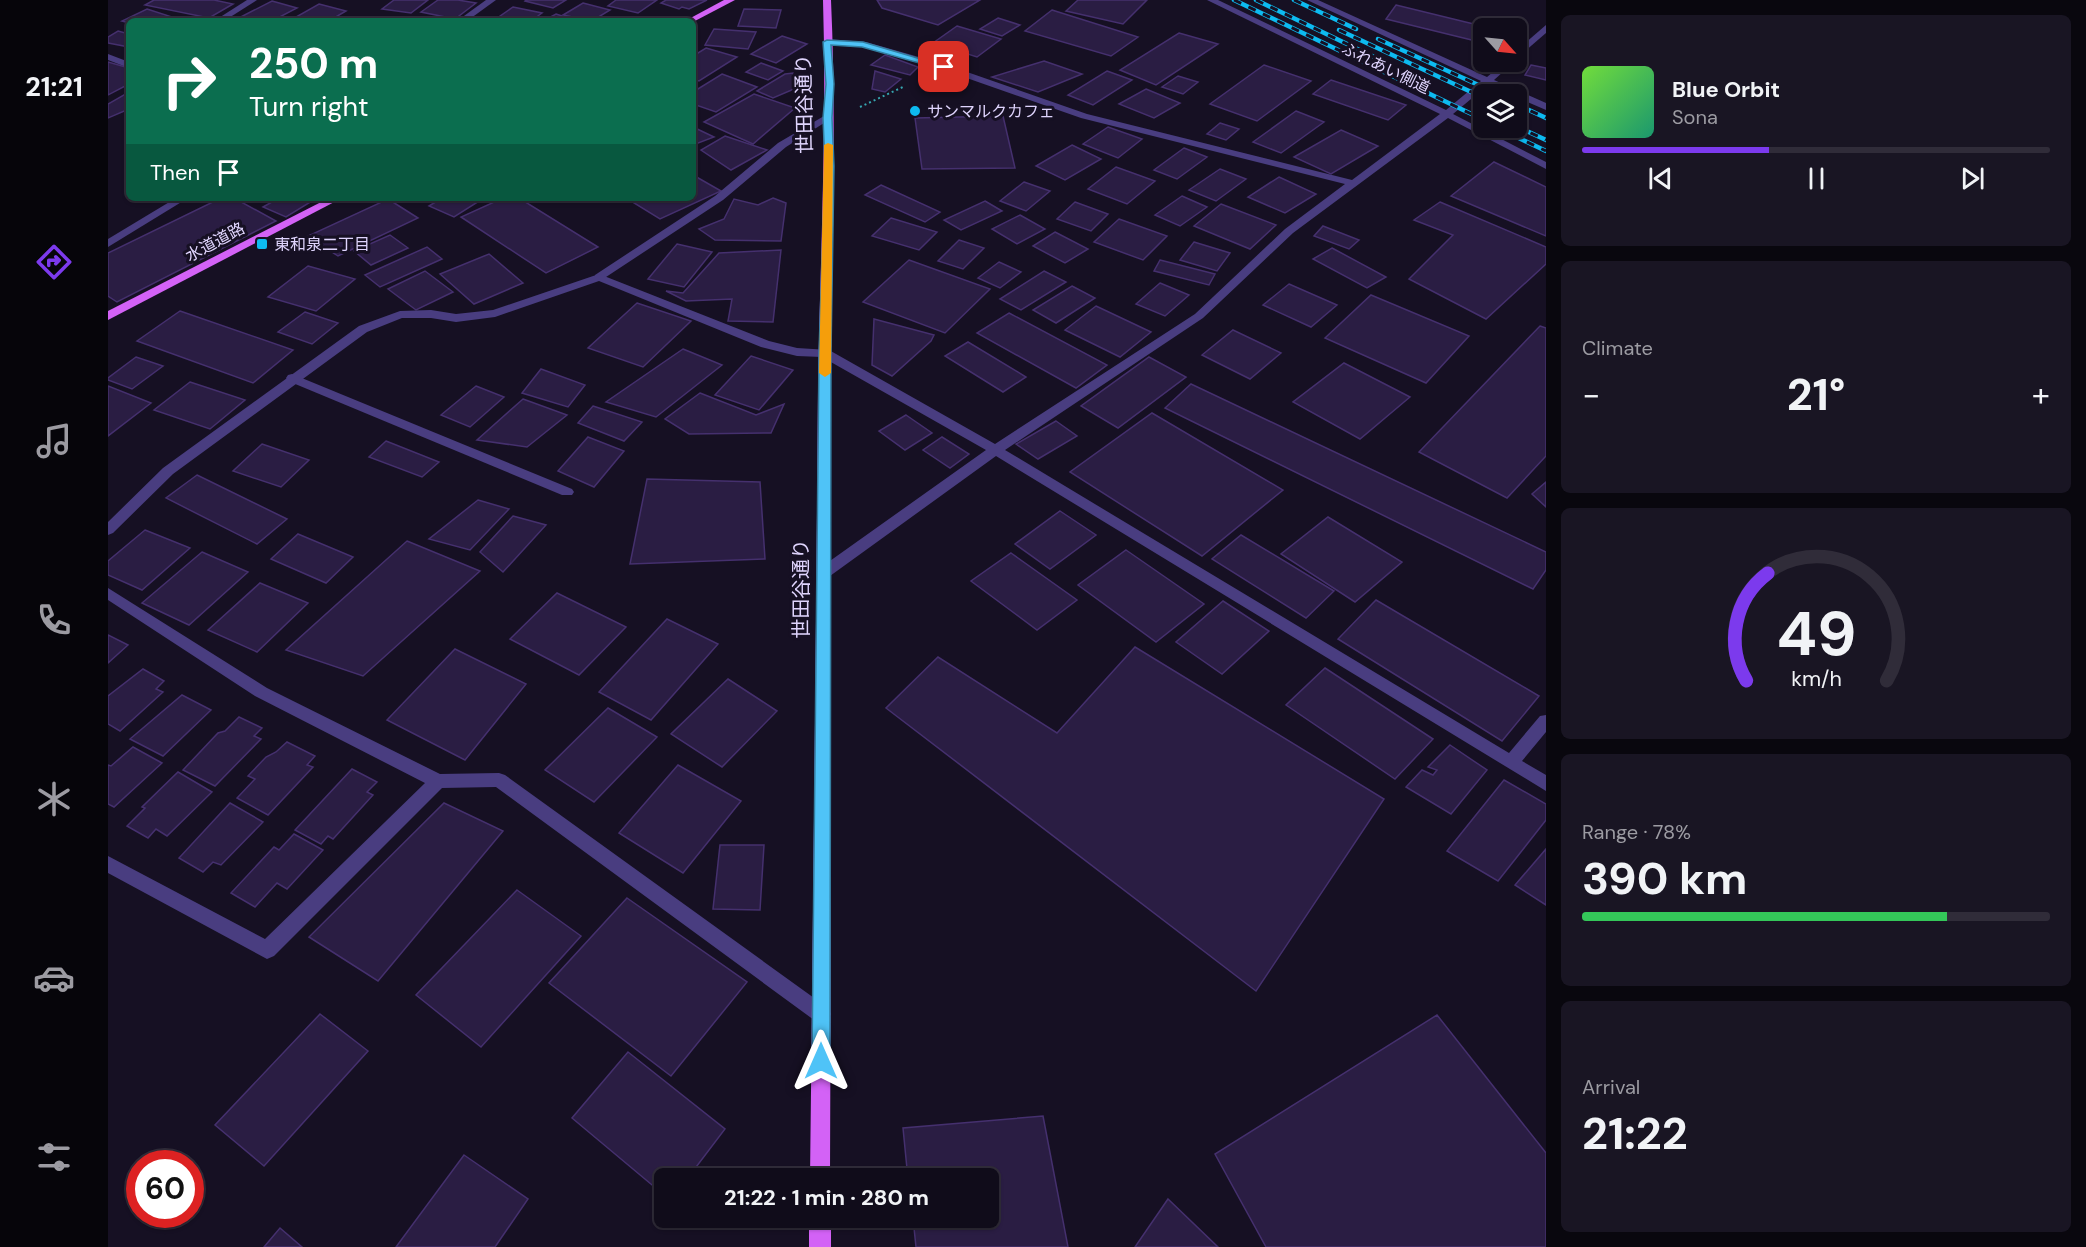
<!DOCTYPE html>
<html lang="en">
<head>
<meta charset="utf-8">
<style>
  :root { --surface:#100c1a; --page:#191523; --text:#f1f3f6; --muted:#9c9ba2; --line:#302c39; --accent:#7c3aed }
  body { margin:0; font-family:"DM Sans","Noto Sans JP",sans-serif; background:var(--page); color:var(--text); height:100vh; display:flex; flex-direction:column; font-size:22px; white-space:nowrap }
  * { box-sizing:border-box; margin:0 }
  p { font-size:20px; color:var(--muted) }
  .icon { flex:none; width:33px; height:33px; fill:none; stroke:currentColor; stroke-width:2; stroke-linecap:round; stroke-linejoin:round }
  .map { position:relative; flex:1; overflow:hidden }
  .details { display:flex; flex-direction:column; gap:15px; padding:15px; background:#09070e; width:540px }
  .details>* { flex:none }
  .guide { position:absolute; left:18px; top:18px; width:570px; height:183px; border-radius:9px; box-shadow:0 2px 4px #0004,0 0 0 2px var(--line); background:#0b6e4f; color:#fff; overflow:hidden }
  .needle { width:39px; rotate:117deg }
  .buttons { position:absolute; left:1365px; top:18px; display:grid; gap:12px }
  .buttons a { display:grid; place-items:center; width:54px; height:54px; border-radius:9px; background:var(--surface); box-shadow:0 2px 4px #0004,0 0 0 2px var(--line); font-size:30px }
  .speed { position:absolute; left:18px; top:1150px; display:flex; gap:12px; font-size:30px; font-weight:700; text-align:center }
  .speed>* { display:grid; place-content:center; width:78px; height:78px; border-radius:50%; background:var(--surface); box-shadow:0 2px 4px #0004,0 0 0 2px var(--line); line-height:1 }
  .speed .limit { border:9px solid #d22; background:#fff; color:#111 }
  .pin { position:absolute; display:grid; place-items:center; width:51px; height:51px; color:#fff; margin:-26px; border-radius:12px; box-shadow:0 3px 9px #0006 }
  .me { position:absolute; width:66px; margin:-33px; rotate:0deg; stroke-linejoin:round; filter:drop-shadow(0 0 4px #0008) }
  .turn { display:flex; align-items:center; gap:21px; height:126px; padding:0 24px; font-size:27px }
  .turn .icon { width:78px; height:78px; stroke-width:2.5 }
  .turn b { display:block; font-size:42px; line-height:51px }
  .then { display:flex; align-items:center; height:57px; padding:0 24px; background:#0003; gap:12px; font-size:22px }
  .big { font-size:45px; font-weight:700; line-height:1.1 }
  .details .tile { flex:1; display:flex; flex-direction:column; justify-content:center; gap:9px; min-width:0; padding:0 21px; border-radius:9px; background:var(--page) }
  .details .dial { align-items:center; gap:0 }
  .dial svg { height:156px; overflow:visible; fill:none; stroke:var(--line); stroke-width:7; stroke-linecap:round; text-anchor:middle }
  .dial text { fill:var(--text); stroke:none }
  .song { display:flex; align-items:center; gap:18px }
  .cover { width:72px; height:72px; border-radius:9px; background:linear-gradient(135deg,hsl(100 70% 55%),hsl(160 70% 35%)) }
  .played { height:6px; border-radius:3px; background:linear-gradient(90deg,var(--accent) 40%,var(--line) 40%) }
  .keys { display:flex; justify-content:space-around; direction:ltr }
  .heat { display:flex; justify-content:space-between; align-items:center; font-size:33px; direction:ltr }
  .charge { height:9px; border-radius:4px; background:linear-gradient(90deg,#34c759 78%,var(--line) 0) }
  .trip { position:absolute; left:546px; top:1168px; width:345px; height:60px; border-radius:9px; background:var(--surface); box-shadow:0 2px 4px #0004,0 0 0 2px var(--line); font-weight:700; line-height:60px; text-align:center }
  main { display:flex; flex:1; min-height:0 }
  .menu { display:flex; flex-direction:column; width:108px; justify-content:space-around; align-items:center; background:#06050a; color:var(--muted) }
  .menu .icon { width:42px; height:42px }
  .menu .active { color:var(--accent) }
  .menu b { font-size:27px; color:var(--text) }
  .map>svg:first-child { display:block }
  .building { fill:#2a1d43; stroke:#45306e; stroke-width:1.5 }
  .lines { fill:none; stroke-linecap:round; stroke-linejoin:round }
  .path { stroke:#36a6b0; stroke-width:2; stroke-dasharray:2 3; stroke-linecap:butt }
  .service { fill:#493d80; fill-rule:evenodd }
  .minor { fill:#493d80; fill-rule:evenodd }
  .primary { fill:#d362f6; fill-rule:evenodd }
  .rail-casing { stroke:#0dbaf0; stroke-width:4.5 }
  .rail { stroke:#161023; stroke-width:3; stroke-dasharray:8; stroke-linecap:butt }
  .route { fill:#4fc3f7; stroke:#337fa1; stroke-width:1.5 }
  .slow { fill:#f59e0b }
  .poi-dot { fill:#0dbaf0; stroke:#161023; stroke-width:2 }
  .labels { text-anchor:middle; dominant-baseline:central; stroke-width:6; stroke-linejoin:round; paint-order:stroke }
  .far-street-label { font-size:16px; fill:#dfd4fd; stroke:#161023 }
  .far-poi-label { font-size:16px; fill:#dfd4fd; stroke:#161023; text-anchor:start }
  .street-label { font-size:20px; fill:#dfd4fd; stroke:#161023 }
</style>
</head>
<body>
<main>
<nav class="menu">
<b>21:21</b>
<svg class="icon active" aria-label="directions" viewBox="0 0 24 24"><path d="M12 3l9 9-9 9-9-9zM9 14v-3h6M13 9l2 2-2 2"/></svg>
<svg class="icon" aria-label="music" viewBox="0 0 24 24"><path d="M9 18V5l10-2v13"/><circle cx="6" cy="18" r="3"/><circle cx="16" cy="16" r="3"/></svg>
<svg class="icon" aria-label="phone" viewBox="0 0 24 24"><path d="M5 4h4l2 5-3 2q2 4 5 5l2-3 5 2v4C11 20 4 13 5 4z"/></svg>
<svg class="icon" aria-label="climate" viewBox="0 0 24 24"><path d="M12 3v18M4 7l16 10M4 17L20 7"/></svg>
<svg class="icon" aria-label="car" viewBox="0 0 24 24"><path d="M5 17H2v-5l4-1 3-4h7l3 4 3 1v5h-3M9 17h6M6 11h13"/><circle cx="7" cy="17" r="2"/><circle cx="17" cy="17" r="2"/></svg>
<svg class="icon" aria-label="filters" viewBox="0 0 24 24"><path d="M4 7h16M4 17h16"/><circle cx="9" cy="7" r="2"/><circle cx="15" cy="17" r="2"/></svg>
</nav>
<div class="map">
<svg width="1438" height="1247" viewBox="0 0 1438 1247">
  <rect width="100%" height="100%" fill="#161023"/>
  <g class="building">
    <polygon points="46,0 106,0 125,4 101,18 37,5"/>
    <polygon points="286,0 320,0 303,13 274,9"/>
    <polygon points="330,0 350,0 368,3 347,19 313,12"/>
    <polygon points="418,0 458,0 445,8 417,1"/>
    <polygon points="508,0 549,0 530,13 500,6"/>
    <polygon points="558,0 599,0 581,9 574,7 571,9 553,3"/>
    <polygon points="769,0 872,0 830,25 774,8"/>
    <polygon points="970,0 1039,0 1015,24 958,11"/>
    <polygon points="164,1 189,8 164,21 125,21"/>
    <polygon points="475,3 502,10 484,21 455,15"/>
    <polygon points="211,4 238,11 221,21 181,21"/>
    <polygon points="1288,5 1382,28 1376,28 1376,43 1278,19"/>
    <polygon points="405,7 434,13 423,21 385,21"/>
    <polygon points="39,9 61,16 50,21 21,21 21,23 14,21"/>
    <polygon points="636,9 673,10 668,28 630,26"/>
    <polygon points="944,10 1030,37 1003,56 917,31"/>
    <polygon points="448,14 469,21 435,21"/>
    <polygon points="265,17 297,20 260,21"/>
    <polygon points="890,18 912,25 894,36 872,29"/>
    <polygon points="849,26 893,39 869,57 825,43"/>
    <polygon points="606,29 648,32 640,49 597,45"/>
    <polygon points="10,31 21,34 21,47 0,43 0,37"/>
    <polygon points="1071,33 1110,44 1048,85 1012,70"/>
    <polygon points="674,36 699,44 668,63 643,54"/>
    <polygon points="598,48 629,57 591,81 585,79 585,56"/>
    <polygon points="777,55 810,67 802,75 763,65"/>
    <polygon points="936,61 974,74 930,92 884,77"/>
    <polygon points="0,62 21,68 21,84 0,95"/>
    <polygon points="653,63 675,71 660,80 638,72"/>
    <polygon points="1156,65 1203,81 1149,121 1102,104"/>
    <polygon points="1423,65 1438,68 1438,80 1417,75"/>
    <polygon points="767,71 793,79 777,92 764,89"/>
    <polygon points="999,71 1024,80 985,105 960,95"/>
    <polygon points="685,73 686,89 665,98 649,91 677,74"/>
    <polygon points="614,74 649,87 608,112 585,104 585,92"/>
    <polygon points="1070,76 1090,82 1075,94 1054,87"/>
    <polygon points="1223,80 1298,105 1280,120 1205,94"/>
    <polygon points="1038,89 1072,103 1046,118 1011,104"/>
    <polygon points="21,92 21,109 0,118 0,104"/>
    <polygon points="646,94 687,108 645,144 596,122"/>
    <polygon points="1188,111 1216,122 1173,153 1145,142"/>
    <polygon points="895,116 907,168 814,169 807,118"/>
    <polygon points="1112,123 1131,129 1118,140 1099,134"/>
    <polygon points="585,127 606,137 585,145"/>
    <polygon points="1000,127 1034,139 1010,158 975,144"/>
    <polygon points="1233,130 1270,146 1223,174 1186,157"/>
    <polygon points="617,136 659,150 623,170 593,150"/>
    <polygon points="964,145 993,159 957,180 928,166"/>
    <polygon points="1076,148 1099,157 1069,179 1046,170"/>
    <polygon points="1386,162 1438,187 1438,236 1343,196"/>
    <polygon points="1008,167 1047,181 1019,204 980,189"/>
    <polygon points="1112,169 1138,179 1108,201 1081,190"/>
    <polygon points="585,175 613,191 552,219 518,198 585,198"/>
    <polygon points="1171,177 1208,194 1177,213 1140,197"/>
    <polygon points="916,182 942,191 918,211 892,201"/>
    <polygon points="773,185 832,212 817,222 757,195"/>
    <polygon points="1074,196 1099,207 1072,226 1047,215"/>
    <polygon points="113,198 126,198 168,221 9,302 0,296 0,253"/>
    <polygon points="171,198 209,198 178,217 155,207"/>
    <polygon points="334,198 376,198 346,217 321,206"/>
    <polygon points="395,198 411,198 490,247 438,273 353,217"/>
    <polygon points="665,198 678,203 673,241 607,240 591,229 616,219 626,199 650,205"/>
    <polygon points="280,199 310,218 230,256 200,236"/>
    <polygon points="877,201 894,211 853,230 836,220"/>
    <polygon points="967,202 1000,214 983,231 949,219"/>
    <polygon points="1332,202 1438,247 1438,264 1378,319 1301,279 1345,235 1306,220"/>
    <polygon points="1113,204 1168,225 1142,249 1086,226"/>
    <polygon points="912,215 937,229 909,244 884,229"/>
    <polygon points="783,218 829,232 811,250 764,236"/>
    <polygon points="1011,219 1059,236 1035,260 986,242"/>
    <polygon points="1215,226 1251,240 1241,249 1206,236"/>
    <polygon points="947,232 980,249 957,263 925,246"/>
    <polygon points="282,235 300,248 263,265 246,251"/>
    <polygon points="851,240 876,248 855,269 830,261"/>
    <polygon points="1086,242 1122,253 1109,271 1072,260"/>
    <polygon points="569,244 604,252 576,287 540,279"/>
    <polygon points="319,247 334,259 272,287 257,275"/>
    <polygon points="1224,248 1278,277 1259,288 1205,259"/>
    <polygon points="673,250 665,322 620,321 624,299 578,301 558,291 575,293 611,253"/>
    <polygon points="381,254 415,283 366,304 332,274"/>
    <polygon points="801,260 882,289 837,333 755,302"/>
    <polygon points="1052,260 1107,274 1101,285 1046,271"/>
    <polygon points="891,262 913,272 892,288 870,278"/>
    <polygon points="200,266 247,279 208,311 160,297"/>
    <polygon points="317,271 345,292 308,310 280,289"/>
    <polygon points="936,271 958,282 913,310 892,299"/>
    <polygon points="1052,283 1081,295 1057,316 1028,304"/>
    <polygon points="1181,284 1229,305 1203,327 1155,305"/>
    <polygon points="964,286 987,298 948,323 925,310"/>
    <polygon points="1263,295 1361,336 1318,383 1217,338"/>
    <polygon points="529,303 583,321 535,367 480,348"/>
    <polygon points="988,306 1043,332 1012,357 957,330"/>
    <polygon points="72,311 185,350 145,383 29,341"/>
    <polygon points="197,312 230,323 204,344 170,332"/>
    <polygon points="901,313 999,365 968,388 869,333"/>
    <polygon points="766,319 826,335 823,341 784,376 764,365"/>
    <polygon points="1432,326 1438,328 1438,456 1399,498 1311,452"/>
    <polygon points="1125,330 1173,353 1142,379 1094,355"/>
    <polygon points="860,342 918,377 895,392 837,356"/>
    <polygon points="575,349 614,365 548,417 498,402"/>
    <polygon points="643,356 685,370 651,410 607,395"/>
    <polygon points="28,357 55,366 24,389 0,380 0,378"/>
    <polygon points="1041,357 1078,377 1010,428 973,406"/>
    <polygon points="1236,363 1302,397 1252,439 1185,402"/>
    <polygon points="433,369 477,385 460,407 414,393"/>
    <polygon points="82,382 137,400 102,429 46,410"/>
    <polygon points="1083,384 1438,552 1438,570 1425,589 1057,408"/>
    <polygon points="0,386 43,403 0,436"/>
    <polygon points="368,386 396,397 362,427 333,415"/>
    <polygon points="592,393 648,415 676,404 663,433 581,434 557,419"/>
    <polygon points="415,399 459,415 419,447 369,440"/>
    <polygon points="485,406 534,422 516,441 470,423"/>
    <polygon points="1044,413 1175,490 1094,556 962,472"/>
    <polygon points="798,415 824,433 797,450 771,431"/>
    <polygon points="948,421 969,436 930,459 908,444"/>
    <polygon points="480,437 516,451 486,487 450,471"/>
    <polygon points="834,437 861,454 842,468 815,450"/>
    <polygon points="278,441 331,462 314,477 261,457"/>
    <polygon points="154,444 201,460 173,487 125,471"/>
    <polygon points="89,475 179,519 149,544 58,498"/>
    <polygon points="539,479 652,482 657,559 522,564"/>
    <polygon points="1438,482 1438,507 1424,494"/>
    <polygon points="370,500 401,509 362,550 321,539"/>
    <polygon points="952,511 988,535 942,569 907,544"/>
    <polygon points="405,516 438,525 395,572 372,552"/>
    <polygon points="1220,517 1294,562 1247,602 1173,554"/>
    <polygon points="37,530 82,548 34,590 0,575 0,561"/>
    <polygon points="190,534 245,557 218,583 163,559"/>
    <polygon points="1133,535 1226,591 1198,618 1104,559"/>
    <polygon points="299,541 372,571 255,676 178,650"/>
    <polygon points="1018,550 1096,604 1048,642 970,585"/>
    <polygon points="94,552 140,572 81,625 34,603"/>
    <polygon points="903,553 969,600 929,630 863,581"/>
    <polygon points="152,583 200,603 149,652 100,630"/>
    <polygon points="449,593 518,627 471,675 402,639"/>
    <polygon points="1268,600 1431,696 1394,741 1230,639"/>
    <polygon points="1115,601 1161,631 1114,674 1068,642"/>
    <polygon points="559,619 610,644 543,720 491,692"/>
    <polygon points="0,635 20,645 0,663"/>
    <polygon points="1027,647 1276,799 1148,991 778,708 830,657 949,733"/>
    <polygon points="347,649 418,684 357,760 279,720"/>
    <polygon points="1217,668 1325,739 1287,779 1178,705"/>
    <polygon points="35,669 56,681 48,689 55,692 12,731 0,724 0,696"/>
    <polygon points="620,679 669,711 614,767 563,734"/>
    <polygon points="74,695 103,710 55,756 22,739"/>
    <polygon points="500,708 549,737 486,802 437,770"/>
    <polygon points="131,717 154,728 146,736 153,739 107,786 75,770 110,733 117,731"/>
    <polygon points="179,742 207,756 199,765 205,767 160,815 129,798 147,779 140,776 158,757 168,752"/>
    <polygon points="1342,745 1379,770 1343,814 1298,787 1314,770 1325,775 1329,770 1320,767"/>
    <polygon points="25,747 54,763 6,807 0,804 0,765 3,766"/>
    <polygon points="570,765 633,801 575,873 511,833"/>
    <polygon points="244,769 269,782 259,792 265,795 225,839 220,836 213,844 187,830"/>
    <polygon points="70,772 104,792 59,836 48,829 40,838 19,826 37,808 34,807"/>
    <polygon points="1396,780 1438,804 1438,820 1390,881 1339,851"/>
    <polygon points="122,803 155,822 113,865 105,862 95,872 71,858"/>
    <polygon points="336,803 395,831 270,981 201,937"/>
    <polygon points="186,834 215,850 179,889 169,883 147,907 123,893 166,847 171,850"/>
    <polygon points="612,845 656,845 652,910 605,909"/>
    <polygon points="1438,849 1438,905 1407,885"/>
    <polygon points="409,890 473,936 373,1047 308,995"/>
    <polygon points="519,898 639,982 563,1076 441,983"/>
    <polygon points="212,1014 260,1051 156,1166 107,1125"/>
    <polygon points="1329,1015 1438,1153 1438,1247 1158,1247 1107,1154"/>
    <polygon points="520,1052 617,1129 579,1179 556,1179 556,1195 464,1118"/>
    <polygon points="935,1116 960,1247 808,1247 805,1218 880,1218 880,1179 800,1179 795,1128"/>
    <polygon points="356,1155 420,1199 387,1247 288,1247"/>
    <polygon points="1060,1199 1110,1247 1027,1247"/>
    <polygon points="172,1228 194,1247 156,1247"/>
  </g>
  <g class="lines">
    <polyline class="path" points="752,107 797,86"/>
    <g class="service">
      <polygon points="716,116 724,118 678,147 615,200 495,279 487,279 487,275 607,196 670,143"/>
      <polygon points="184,374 464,489 466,492 464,495 454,495 180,381 178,378 180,375"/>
    </g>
    <g class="minor">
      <polygon points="139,0 149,0 116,21 106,21"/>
      <polygon points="378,0 388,0 359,21 349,21"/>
      <polygon points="1099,0 1110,0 1338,110 1373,81 1199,0 1210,0 1379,77 1397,62 1406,62 1386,80 1438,103 1438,110 1408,97 1408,94 1403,94 1381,84 1345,114 1438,162 1438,169 1340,118 1185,233 1095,318 897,450 1401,753 1432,716 1438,715 1438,732 1414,761 1438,775 1438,791 888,456 722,576 712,576 710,572 712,568 878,450 714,357 689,356 653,347 491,281 387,317 348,322 323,318 294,318 259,332 65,474 5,533 0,535 0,522 55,468 251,326 292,311 323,310 348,314 385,310 491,274 661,341 689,348 721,350 887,444 1087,314 1177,229 1237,184 973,118 833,69 755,47 719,45 715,42 719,39 758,42 839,65 979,114 1244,180 1332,114"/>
      <polygon points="1438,25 1438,33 1408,59 1408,51"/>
      <polygon points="0,54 21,62 21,68 0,60"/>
      <polygon points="68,198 80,198 0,247 0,239"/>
      <polygon points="0,588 159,688 332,774 391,773 397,775 720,1008 723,1014 720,1020 713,1023 706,1020 388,787 334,788 166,956 159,959 0,873 0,856 157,939 317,783 147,696 0,600"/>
    </g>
    <g class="primary">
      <polygon points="616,0 627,0 585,22 577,21"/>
      <path d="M715,0H723C729,130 723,260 723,391C723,654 723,916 722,1179H702C705,916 708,654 710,391C712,260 719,130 715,0Z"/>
      <polygon points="221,198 234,198 0,320 0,311"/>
      <rect x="701" y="1218" width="22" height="29"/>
    </g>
    <g class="rail-casing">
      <g id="rail">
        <polyline points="1126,0 1376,120"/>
        <polyline points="1148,0 1268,58"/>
        <polyline points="1186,0 1248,29"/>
        <polyline points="1231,30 1376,98"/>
        <polyline points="1270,39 1390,94"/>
        <polyline points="1408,104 1438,118"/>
        <polyline points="1408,126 1438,140"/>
        <polyline points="1390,128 1438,151"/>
      </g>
    </g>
    <use href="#rail" class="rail"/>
  </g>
  <polygon class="route" points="719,40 755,42 840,67 836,70 754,47 723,45 726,84 724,118 726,166 723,353 722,1061 719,1067 713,1070 706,1067 704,1061 711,353 717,166 715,118 718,84 715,42"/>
  <polygon class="slow" points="720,143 725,145 723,373 717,377 711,373 716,145"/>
  <g class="poi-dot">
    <circle cx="807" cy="111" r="6"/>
    <rect x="148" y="238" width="12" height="12" rx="3"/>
  </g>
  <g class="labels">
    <g class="far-street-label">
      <text transform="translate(1278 68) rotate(26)">ふれあい側道</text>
      <text transform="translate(107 242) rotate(-28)">水道道路</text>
    </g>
    <g class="far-poi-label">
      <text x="819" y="111">サンマルクカフェ</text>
      <text x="166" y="244">東和泉二丁目</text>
    </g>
    <g class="street-label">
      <text transform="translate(696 104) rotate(-91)">世田谷通り</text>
      <text transform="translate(693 589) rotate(-90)">世田谷通り</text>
    </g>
  </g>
</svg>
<div class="buttons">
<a><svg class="needle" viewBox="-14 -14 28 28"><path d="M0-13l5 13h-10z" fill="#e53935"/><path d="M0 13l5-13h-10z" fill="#9c9ba2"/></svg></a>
<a><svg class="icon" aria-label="layers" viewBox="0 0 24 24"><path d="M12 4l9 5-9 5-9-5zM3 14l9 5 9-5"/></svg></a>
</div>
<div class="speed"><div class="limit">60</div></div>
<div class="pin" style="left:836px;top:67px;background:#d93025"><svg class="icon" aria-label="arrive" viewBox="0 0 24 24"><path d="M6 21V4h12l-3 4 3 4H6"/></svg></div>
<svg class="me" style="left:713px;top:1061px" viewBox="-20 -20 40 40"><path d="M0-17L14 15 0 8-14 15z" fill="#4fc3f7" stroke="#fff" stroke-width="4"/></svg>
<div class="trip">21:22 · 1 min · 280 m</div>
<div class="guide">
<div class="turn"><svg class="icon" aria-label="right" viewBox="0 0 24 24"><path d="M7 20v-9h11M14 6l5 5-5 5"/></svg><div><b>250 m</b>Turn right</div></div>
<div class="then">Then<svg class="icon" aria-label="arrive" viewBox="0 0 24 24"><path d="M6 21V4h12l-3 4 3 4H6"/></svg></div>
</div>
</div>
<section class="details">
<div class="tile">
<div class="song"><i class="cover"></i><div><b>Blue Orbit</b><p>Sona</p></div></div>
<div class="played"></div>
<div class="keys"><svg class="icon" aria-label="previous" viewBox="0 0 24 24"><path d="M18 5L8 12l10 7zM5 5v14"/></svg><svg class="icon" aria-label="pause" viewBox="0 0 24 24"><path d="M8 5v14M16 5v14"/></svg><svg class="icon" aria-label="next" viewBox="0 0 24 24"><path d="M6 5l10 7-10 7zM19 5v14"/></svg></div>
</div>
<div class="tile"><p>Climate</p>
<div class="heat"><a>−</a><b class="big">21°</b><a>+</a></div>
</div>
<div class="tile dial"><svg viewBox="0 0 100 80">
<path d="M14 69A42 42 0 1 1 86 69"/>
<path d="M14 69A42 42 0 0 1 25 14" stroke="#7c3aed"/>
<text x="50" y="56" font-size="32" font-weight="700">49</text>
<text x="50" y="72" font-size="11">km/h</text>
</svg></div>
<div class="tile"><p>Range · 78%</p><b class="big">390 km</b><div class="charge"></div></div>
<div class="tile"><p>Arrival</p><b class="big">21:22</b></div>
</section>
</main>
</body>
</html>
